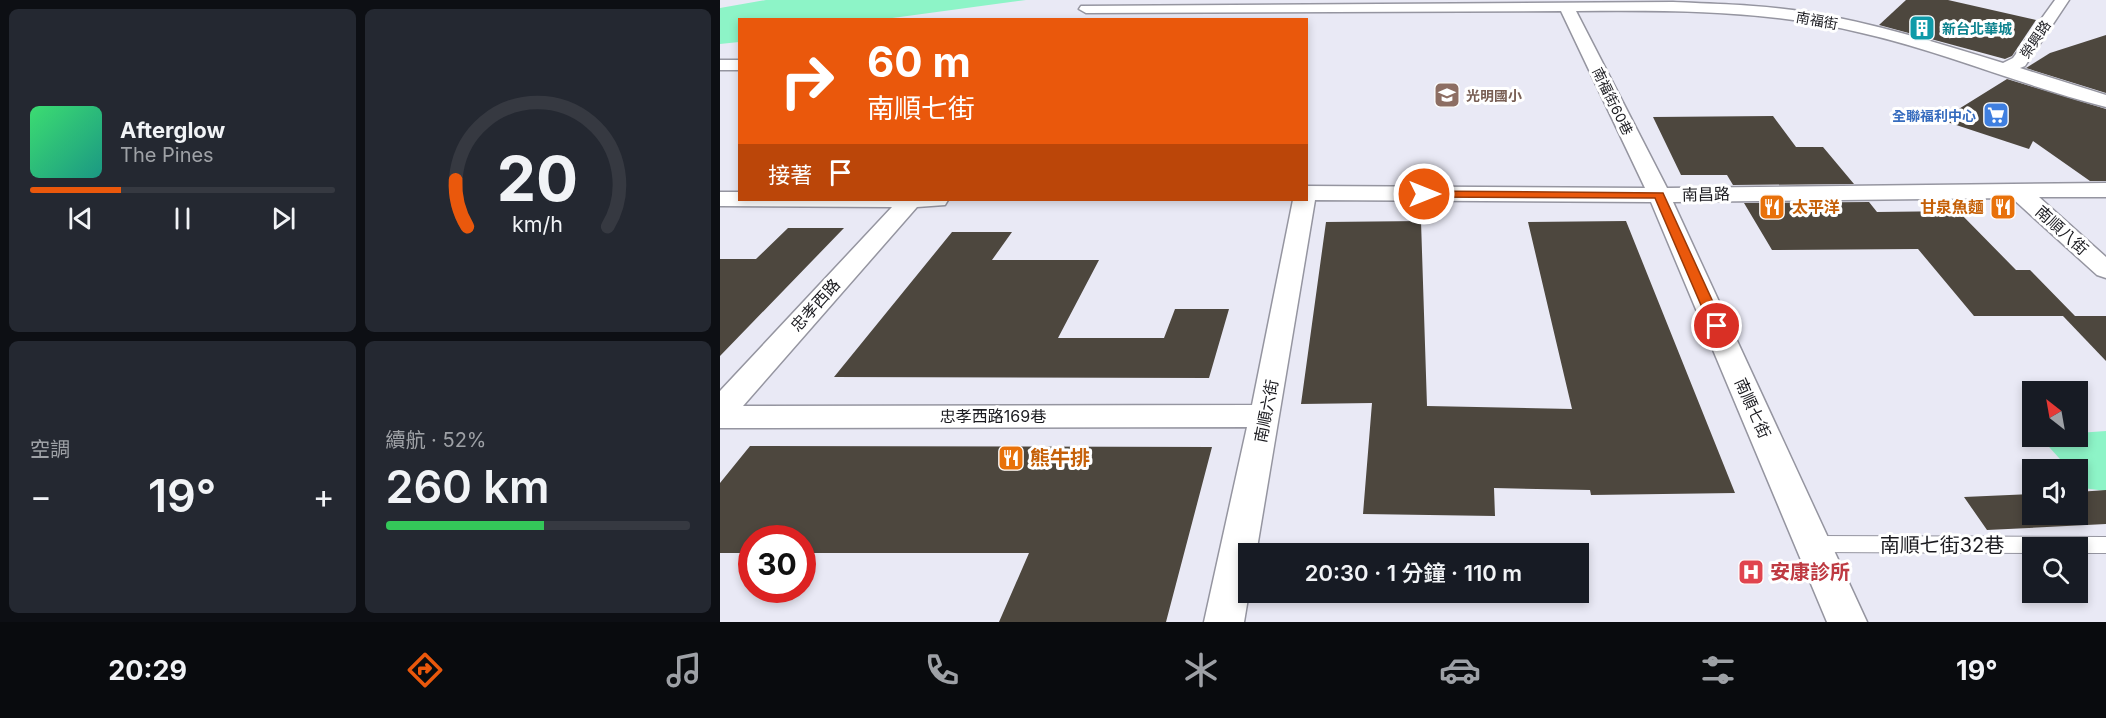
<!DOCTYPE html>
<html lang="zh-TW">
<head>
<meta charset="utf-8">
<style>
  :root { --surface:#171b24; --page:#242831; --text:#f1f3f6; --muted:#9ea1a6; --line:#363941; --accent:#ea580c }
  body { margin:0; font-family:Inter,"Noto Sans TC",sans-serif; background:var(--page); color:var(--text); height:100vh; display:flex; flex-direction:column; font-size:22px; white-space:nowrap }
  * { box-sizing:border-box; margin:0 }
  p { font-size:20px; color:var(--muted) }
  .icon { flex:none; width:33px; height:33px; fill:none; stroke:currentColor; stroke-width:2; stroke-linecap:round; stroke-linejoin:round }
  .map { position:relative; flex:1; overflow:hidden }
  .side { display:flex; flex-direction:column; gap:9px; padding:9px; background:#0d0f14; width:720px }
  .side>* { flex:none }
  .guide { position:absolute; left:18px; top:18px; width:570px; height:183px; border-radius:0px; box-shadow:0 3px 9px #0003; background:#ea580c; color:#fff; overflow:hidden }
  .needle { width:39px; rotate:329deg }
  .buttons { position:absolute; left:1302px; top:381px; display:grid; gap:12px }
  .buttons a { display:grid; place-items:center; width:66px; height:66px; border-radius:0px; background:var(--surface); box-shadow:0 3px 9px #0003; font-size:30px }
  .speed { position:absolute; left:18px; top:525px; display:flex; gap:12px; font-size:30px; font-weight:700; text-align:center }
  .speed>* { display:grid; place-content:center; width:78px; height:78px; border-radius:50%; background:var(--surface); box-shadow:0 3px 9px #0003; line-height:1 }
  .speed .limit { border:9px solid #d22; background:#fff; color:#111 }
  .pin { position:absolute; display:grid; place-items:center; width:51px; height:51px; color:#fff; margin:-26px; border:3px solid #fff; border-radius:50%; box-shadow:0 2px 6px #0007 }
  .me { position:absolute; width:66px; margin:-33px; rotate:90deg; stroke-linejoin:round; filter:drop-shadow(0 0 4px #0008) }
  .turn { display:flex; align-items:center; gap:21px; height:126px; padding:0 30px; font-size:27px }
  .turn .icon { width:78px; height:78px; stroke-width:2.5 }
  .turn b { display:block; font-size:42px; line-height:51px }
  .then { display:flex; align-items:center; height:57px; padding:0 30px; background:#0003; gap:12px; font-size:22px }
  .big { font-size:45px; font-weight:600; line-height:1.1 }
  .side .widget { flex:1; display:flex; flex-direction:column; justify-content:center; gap:9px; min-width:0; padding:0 21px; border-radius:9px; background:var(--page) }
  .side .dial { align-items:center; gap:0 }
  .dial svg { height:156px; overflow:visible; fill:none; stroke:var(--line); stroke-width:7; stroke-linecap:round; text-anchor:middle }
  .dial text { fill:var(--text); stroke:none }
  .song { display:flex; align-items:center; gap:18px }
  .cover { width:72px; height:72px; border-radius:9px; background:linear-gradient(135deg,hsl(140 70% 55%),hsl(170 70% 35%)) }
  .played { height:6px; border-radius:3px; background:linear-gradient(90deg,var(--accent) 30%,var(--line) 30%) }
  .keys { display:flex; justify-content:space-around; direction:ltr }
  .heat { display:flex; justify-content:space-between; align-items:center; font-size:33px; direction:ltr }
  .charge { height:9px; border-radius:4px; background:linear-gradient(90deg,#34c759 52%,var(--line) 0) }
  .side .tiles { flex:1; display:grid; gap:9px; grid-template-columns:repeat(2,1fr) }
  .trip { position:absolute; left:518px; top:543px; width:351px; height:60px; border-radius:0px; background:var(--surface); box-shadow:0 3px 9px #0003; font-weight:600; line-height:60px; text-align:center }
  .dock { display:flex; height:96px; justify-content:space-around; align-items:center; background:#090b0e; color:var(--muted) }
  .dock .icon { width:42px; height:42px }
  .dock .on { color:var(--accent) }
  .dock b { font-size:27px; color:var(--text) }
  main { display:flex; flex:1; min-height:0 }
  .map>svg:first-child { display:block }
  .green { fill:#8df4c7 }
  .building { fill:#4d473e }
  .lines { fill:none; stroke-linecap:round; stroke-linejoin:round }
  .lane-casing { stroke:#9595a0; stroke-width:2 }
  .street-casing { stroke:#9595a0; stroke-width:3 }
  .lane { fill:#fff; fill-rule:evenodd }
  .street { fill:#fff; fill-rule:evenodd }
  .route { fill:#ea580c; stroke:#983908; stroke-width:1.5 }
  .labels { text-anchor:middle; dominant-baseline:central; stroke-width:6; stroke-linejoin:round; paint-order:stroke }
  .far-street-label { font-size:14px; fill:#1b1b20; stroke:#fff }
  .far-culture-label { font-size:14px; font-weight:bold; fill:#0d838f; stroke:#fff; text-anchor:start }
  .far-education-label { font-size:14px; font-weight:bold; fill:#785e54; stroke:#fff; text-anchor:start }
  .far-shop-label { font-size:14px; font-weight:bold; fill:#366cbe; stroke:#fff; text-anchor:end }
  .street-label { font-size:16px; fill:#1b1b20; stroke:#fff }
  .food-label { font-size:16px; font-weight:bold; fill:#c56008; stroke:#fff; text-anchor:start }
  .near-food-label { font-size:20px; font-weight:bold; fill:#c56008; stroke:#fff; text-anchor:start }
  .near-street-label { font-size:20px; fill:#1b1b20; stroke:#fff }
  .near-health-label { font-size:20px; font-weight:bold; fill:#be3a42; stroke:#fff; text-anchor:start }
</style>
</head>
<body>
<main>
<section class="side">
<div class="tiles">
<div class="widget">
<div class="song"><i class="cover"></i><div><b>Afterglow</b><p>The Pines</p></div></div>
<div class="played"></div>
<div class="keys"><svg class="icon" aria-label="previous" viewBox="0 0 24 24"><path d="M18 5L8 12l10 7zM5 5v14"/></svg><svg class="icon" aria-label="pause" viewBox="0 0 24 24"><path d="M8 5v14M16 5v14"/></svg><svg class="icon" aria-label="next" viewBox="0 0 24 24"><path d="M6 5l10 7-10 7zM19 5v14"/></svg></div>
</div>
<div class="widget dial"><svg viewBox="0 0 100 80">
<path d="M14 69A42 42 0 1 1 86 69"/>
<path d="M14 69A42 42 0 0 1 8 45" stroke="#ea580c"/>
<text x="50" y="56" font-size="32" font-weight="700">20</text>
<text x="50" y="72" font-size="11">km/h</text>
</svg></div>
<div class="widget"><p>空調</p>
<div class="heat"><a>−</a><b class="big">19°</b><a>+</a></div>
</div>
<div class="widget"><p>續航 · 52%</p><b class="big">260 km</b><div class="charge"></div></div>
</div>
</section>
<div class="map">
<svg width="1386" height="622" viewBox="0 0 1386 622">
  <rect width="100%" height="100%" fill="#e9e9f5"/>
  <g class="green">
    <polygon points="46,0 306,0 165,19 20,20 19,42 0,44 0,8"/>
    <polygon points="1386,431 1386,491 1363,488 1358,480 1358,470 1349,469 1320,437 1358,436 1358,433"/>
  </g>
  <g class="building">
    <polygon points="1186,0 1228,0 1316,20 1292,56 1285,59 1159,25"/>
    <polygon points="1386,35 1386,93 1306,68 1330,53"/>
    <polygon points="1287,79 1386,109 1386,181 1370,181 1313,141 1309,149 1221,120"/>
    <polygon points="1053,116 1076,147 1103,147 1134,184 1013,185 1007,175 961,175 933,117"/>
    <polygon points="1149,202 1157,212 1238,211 1296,270 1310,270 1355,316 1254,316 1198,249 1052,250 1024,203"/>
    <polygon points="701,221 707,406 852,409 808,222 906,221 1015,493 871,495 870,490 774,488 775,516 643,514 652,403 581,404 606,222"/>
    <polygon points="68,228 124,228 0,356 0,259 36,259"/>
    <polygon points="232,232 292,232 272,260 379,260 338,338 444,338 455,309 509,309 489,378 114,377"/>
    <polygon points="1343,316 1386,316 1386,361"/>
    <polygon points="30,446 492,447 446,622 279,622 309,553 82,553 82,538 32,538 32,553 0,553 0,483"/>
    <polygon points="1386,490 1386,524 1267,530 1244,497 1312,494 1312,514 1358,514 1358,492"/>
  </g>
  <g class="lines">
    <g class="lane-casing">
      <polygon id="lane" points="1094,536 1386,537 1386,553 1358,553 1358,548 1312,548 1312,553 1094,552 1088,549 1085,544 1088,539"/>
    </g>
    <g class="street-casing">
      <g id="street">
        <path d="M1335,0H1349L1305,66L1300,68L1386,95V107C1303,86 1225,52 1142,33C1048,10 952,10 856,11L947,188L1386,183V197H1319L1386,257V278L1377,275L1292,198L953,202L1147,622H1107L931,202L595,200L536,554H528L529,592L524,622H484L527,427L0,428V391L172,207L0,206V192H20V200H228L225,205L197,207L23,406L532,405L573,200H586V186L925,188L841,11L366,13L359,9L361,6L953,2C998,4 1042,5 1087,12C1153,23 1219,43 1283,63L1293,58Z"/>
        <rect x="0" y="60" width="20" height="10"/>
      </g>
    </g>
    <use href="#lane" class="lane"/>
    <use href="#street" class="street"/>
  </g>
  <polygon class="route" points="700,191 943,193 1004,326 997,331 990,326 935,198 704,197 700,196"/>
  <defs>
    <g id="building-square" transform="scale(1.35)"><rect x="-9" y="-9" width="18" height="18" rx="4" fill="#0f9aa8" stroke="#fff"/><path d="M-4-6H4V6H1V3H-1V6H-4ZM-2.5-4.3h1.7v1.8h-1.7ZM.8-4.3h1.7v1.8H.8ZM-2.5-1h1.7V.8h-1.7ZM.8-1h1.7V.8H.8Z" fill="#fff"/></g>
    <g id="school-square" transform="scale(1.35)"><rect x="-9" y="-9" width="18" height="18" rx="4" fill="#8d6e63" stroke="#fff"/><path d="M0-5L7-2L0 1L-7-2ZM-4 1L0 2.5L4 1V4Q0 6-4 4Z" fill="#fff"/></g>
    <g id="supermarket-square" transform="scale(1.35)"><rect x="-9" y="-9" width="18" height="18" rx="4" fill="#3f7fe0" stroke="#fff"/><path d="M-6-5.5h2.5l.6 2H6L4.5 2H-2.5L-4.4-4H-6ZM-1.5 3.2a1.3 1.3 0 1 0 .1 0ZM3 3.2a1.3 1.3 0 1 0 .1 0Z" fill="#fff"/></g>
    <g id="restaurant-square" transform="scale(1.35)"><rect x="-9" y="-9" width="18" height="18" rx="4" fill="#e8710a" stroke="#fff"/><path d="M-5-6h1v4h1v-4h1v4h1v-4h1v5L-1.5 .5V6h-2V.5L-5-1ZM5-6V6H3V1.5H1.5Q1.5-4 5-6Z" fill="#fff"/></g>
    <g id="hospital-square" transform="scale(1.35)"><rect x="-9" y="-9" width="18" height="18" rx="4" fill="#e0444e" stroke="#fff"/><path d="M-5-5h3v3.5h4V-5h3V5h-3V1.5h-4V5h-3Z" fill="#fff"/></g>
  </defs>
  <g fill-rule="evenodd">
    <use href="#building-square" x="1202" y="28"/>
    <use href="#school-square" x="727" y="95"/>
    <use href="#supermarket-square" x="1276" y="115"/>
    <use href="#restaurant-square" x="1052" y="207"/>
    <use href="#restaurant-square" x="1283" y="207"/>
    <use href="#restaurant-square" x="291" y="458"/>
    <use href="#hospital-square" x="1031" y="572"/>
  </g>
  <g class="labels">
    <g class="far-street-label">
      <text transform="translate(1097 20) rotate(10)">南福街</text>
      <text transform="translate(1315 39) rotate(-56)">榮興路</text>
      <text transform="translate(893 101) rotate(64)">南福街60巷</text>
    </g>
    <g class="far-culture-label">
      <text x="1222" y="28">新台北華城</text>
    </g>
    <g class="far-education-label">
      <text x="746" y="95">光明國小</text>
    </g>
    <g class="far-shop-label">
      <text x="1256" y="115">全聯福利中心</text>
    </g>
    <g class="street-label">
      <text transform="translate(986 194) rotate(-1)">南昌路</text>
      <text transform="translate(1342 230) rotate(42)">南順八街</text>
      <text transform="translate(95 305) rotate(-48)">忠孝西路</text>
      <text transform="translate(1033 408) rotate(66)">南順七街</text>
      <text transform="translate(546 411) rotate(-79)">南順六街</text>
      <text x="273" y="416">忠孝西路169巷</text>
    </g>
    <g class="food-label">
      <text x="1072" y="207">太平洋</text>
      <text x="1264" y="207" text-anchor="end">甘泉魚麵</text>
    </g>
    <g class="near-food-label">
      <text x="310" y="458">熊牛排</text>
    </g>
    <g class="near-street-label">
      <text x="1222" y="545">南順七街32巷</text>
    </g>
    <g class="near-health-label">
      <text x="1050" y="572">安康診所</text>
    </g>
  </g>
</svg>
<div class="buttons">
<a><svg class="needle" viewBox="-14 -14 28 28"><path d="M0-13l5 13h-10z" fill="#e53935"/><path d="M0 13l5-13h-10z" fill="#9ea1a6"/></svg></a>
<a><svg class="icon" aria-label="sound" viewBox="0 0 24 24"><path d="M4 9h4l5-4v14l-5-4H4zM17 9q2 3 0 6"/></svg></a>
<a><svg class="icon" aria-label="search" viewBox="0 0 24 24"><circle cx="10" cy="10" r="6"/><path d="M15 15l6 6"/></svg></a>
</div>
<div class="speed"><div class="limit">30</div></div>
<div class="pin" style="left:997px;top:326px;background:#d93025"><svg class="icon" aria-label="arrive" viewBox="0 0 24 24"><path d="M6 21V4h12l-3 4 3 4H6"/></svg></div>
<svg class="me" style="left:704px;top:194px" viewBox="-20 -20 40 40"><circle r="17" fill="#ea580c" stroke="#fff" stroke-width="3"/><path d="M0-11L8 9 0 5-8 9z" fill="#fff"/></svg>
<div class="trip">20:30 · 1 分鐘 · 110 m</div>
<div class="guide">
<div class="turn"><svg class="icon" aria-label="right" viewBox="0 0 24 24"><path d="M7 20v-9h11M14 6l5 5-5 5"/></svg><div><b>60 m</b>南順七街</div></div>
<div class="then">接著<svg class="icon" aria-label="arrive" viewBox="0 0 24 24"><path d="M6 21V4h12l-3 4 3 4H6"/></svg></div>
</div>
</div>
</main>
<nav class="dock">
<b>20:29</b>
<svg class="icon on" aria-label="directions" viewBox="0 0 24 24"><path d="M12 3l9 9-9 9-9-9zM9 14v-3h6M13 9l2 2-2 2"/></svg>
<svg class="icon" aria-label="music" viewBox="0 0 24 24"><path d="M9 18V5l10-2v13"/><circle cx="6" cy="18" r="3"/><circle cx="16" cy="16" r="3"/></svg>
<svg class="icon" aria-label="phone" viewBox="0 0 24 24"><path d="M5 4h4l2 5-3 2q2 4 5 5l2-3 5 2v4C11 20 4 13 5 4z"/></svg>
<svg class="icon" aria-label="climate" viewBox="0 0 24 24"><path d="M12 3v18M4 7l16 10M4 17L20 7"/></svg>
<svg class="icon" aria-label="car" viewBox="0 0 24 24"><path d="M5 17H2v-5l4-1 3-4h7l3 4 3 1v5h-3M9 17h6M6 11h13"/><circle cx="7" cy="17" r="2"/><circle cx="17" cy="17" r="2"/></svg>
<svg class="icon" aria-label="filters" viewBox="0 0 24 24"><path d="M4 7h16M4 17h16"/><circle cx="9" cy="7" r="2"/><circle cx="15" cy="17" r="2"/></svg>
<b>19°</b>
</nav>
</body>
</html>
